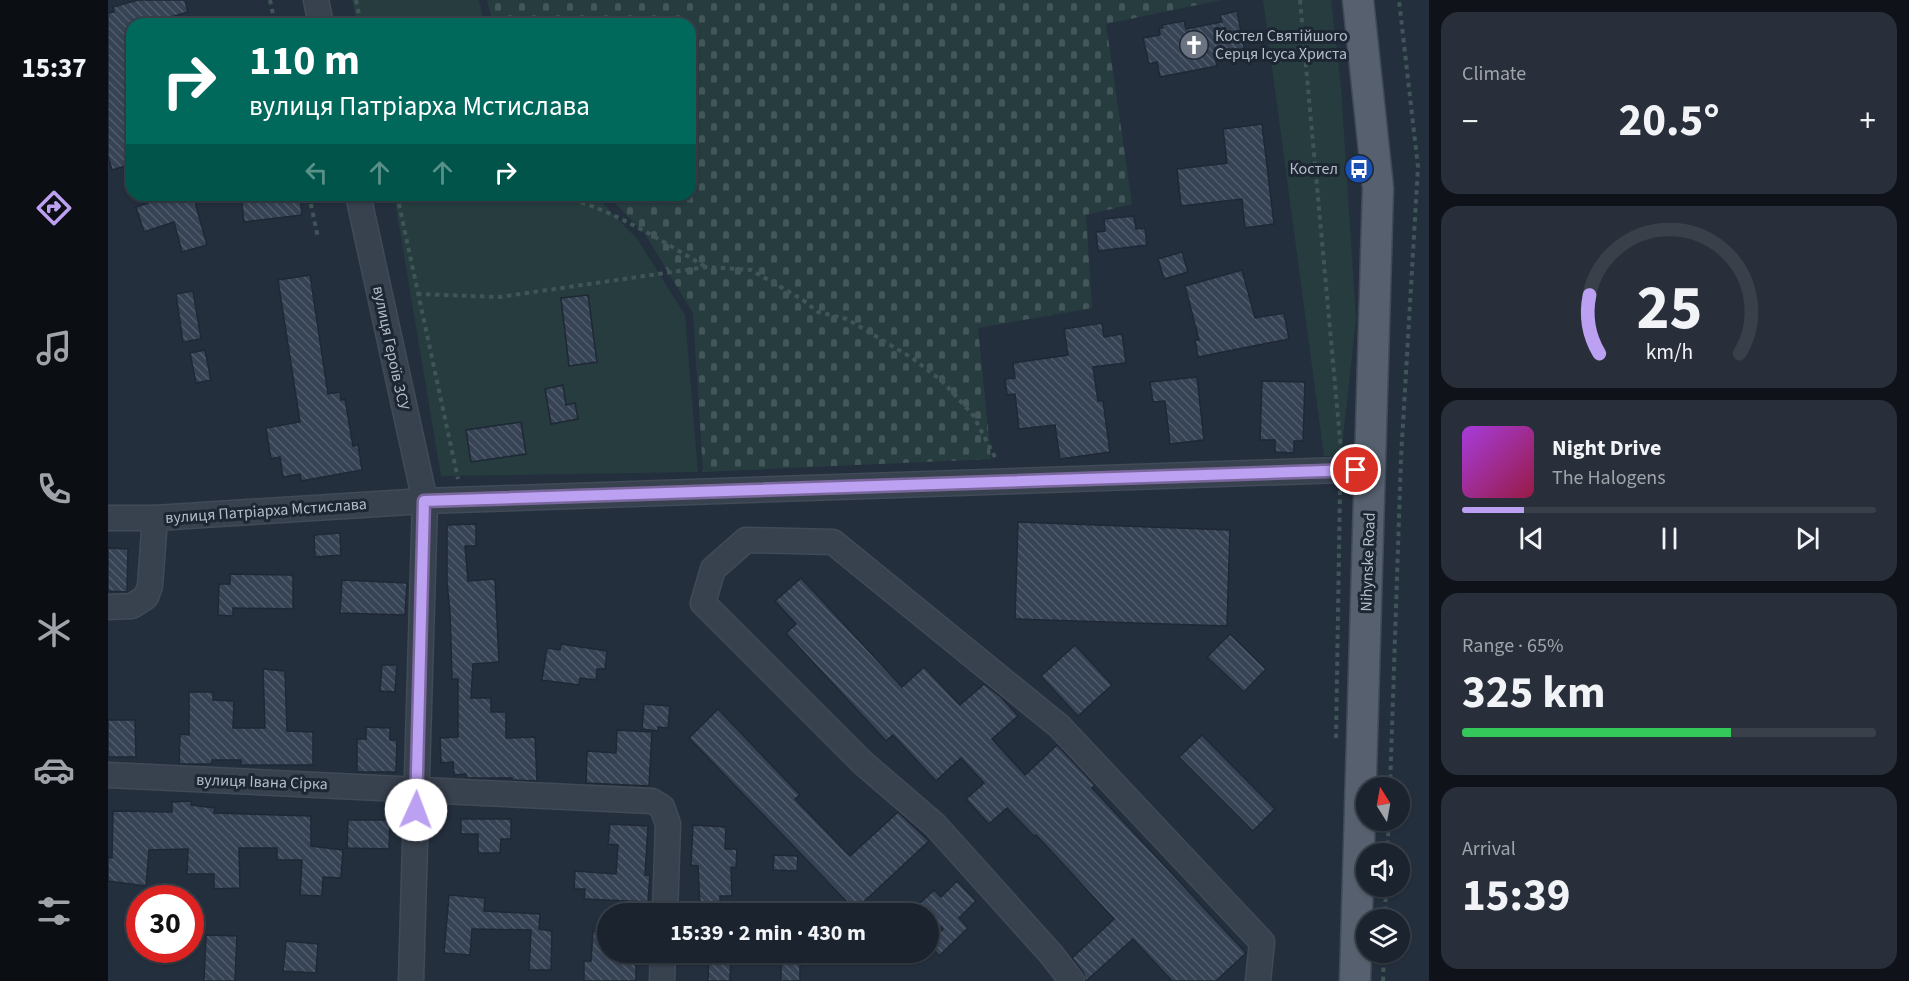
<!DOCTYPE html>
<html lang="en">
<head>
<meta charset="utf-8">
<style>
  :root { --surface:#1b232e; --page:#282f3a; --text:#f1f3f6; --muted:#a0a4aa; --line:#39404a; --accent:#bca0f2 }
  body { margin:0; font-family:"Source Sans 3",sans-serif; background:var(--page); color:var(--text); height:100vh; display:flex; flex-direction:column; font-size:22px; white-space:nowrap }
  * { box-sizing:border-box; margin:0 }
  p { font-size:20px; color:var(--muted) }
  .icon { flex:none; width:33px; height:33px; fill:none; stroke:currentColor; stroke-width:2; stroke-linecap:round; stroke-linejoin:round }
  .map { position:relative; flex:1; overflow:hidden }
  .side { display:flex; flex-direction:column; gap:12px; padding:12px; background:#0f1319; width:480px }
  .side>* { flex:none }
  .banner { position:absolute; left:18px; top:18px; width:570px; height:183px; border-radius:18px; box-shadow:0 2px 4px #0004,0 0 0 2px var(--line); background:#00695c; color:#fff; overflow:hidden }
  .needle { width:39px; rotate:349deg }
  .fabs { position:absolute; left:1248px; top:777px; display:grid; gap:12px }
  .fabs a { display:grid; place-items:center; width:54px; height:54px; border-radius:50%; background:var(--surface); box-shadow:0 2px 4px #0004,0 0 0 2px var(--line); font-size:30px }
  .speed { position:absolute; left:18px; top:885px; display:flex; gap:12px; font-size:30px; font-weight:700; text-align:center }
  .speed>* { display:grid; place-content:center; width:78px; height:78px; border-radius:50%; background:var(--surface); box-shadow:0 2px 4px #0004,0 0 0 2px var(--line); line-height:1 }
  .speed .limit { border:9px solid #d22; background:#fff; color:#111 }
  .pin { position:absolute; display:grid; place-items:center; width:51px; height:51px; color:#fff; margin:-26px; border:3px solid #fff; border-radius:50%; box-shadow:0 2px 6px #0007 }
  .me { position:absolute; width:66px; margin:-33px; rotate:2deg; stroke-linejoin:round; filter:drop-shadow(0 0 4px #0008) }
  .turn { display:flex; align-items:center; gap:21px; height:126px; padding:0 24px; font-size:27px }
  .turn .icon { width:78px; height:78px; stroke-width:2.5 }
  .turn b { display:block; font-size:42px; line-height:51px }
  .lanes { display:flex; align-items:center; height:57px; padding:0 24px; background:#0003; justify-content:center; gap:30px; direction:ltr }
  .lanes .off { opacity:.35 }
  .big { font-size:45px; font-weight:700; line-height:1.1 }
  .side .tile { flex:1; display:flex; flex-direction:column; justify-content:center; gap:9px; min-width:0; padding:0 21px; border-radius:18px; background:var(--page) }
  .side .dial { align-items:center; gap:0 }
  .dial svg { height:156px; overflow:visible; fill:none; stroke:var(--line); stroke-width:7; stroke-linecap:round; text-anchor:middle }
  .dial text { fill:var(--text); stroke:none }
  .song { display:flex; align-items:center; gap:18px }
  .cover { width:72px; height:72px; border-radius:9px; background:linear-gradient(135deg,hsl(280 70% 55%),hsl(340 70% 35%)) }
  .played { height:6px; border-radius:3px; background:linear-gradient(90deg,var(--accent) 15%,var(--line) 15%) }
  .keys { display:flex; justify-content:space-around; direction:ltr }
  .heat { display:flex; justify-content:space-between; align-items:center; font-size:33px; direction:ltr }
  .charge { height:9px; border-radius:4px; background:linear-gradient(90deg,#34c759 65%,var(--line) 0) }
  .trip { position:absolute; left:489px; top:903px; width:342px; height:60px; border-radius:30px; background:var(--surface); box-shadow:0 2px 4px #0004,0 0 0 2px var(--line); font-weight:700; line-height:60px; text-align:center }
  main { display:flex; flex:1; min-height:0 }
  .tabs { display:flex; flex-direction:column; width:108px; justify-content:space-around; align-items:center; background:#0b0e12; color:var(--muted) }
  .tabs .icon { width:42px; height:42px }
  .tabs .on { color:var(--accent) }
  .tabs b { font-size:27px; color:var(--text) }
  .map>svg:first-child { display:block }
  .green { fill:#263c3f }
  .cemetery { fill:url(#cemetery-stones) }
  .building { fill:url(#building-back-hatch); stroke:#1f2835; stroke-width:1.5 }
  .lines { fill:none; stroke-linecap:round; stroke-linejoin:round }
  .minor-casing { stroke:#414a57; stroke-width:27 }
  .major-casing { stroke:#414a57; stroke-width:33 }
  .path { stroke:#3f5557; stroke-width:4; stroke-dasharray:4.5 4.5; stroke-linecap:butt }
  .minor { stroke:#38414e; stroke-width:24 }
  .major { stroke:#56606e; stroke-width:30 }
  .route-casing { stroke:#7a689d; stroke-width:15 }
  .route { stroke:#bca0f2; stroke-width:10 }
  .labels { text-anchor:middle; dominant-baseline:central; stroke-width:6; stroke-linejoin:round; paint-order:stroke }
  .poi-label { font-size:16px; fill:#b4bcc9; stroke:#1d2633; text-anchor:start }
  .street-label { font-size:16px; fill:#b4bcc9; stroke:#1d2633 }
</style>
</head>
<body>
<main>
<nav class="tabs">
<b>15:37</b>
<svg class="icon on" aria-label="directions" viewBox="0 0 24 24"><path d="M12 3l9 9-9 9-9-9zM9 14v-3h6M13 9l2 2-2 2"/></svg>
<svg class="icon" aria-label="music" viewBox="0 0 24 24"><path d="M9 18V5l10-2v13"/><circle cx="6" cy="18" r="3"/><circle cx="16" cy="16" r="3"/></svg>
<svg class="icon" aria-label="phone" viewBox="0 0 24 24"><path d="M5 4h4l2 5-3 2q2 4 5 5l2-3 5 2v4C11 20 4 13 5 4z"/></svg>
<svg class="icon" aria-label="climate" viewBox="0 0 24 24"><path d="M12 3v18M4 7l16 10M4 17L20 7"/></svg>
<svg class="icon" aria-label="car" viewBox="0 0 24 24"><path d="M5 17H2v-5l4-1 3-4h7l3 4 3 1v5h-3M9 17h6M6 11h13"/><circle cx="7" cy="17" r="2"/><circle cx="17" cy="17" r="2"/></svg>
<svg class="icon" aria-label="filters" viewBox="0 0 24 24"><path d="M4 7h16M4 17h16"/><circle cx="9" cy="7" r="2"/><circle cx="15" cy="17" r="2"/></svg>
</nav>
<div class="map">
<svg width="1321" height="981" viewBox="0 0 1321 981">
  <defs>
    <pattern id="cemetery-stones" width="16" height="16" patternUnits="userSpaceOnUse" patternTransform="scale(1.5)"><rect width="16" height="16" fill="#263c3f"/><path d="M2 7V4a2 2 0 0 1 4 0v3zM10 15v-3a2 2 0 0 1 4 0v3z" fill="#435659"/></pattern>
    <pattern id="building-back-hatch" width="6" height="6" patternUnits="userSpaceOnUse" patternTransform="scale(1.5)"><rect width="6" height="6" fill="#364354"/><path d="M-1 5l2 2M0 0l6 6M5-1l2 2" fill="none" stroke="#515c6b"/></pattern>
  </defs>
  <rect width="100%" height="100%" fill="#242f3e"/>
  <g class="green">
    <polygon points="244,0 371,0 376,24 249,24"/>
    <polygon points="1155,0 1223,0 1233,88 1248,319 1233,457 1216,456"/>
    <polygon points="286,195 487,195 530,240 577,315 590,472 333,476"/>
  </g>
  <polygon class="cemetery" points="379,0 1113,0 998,24 1024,204 978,215 984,308 870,328 883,459 595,472 585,313 537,234 499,195 582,195 582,24 385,24"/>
  <g class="building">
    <polygon points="30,0 77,0 80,12 39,24 24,24 24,164 4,170 0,156 0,13 6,12 5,7"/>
    <polygon points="1129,11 1137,52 1107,58 1109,66 1052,77 1049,62 1041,64 1035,38 1052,35 1051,28 1055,28 1054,25 1076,21 1078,29 1114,22 1112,15"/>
    <polygon points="1154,124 1166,224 1137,228 1134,199 1073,206 1069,169 1119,163 1115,129"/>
    <polygon points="64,195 85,195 99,245 74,252 66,222 36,232 28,207"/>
    <polygon points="133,195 192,195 194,215 136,222"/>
    <polygon points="1026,216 1028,229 1037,228 1039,245 990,251 988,232 997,231 996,219"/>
    <polygon points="1074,252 1080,272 1056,279 1050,259"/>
    <polygon points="1134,270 1147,318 1176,313 1181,339 1090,357 1087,340 1091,340 1077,286"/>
    <polygon points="202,275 220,394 232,392 233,400 237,399 245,446 250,445 254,470 193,481 192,474 175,477 172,457 163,459 158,428 192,422 170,280"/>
    <polygon points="85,291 93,339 75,342 68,294"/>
    <polygon points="480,295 489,362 461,366 453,298"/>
    <polygon points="994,323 996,337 1014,334 1018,363 985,367 990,401 995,401 1002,452 952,459 947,425 911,429 907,394 899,395 897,379 907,378 905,363 960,355 956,329"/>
    <polygon points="97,350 103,380 88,383 82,353"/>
    <polygon points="1089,377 1096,440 1062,444 1057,401 1045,402 1042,382"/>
    <polygon points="1154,381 1197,382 1195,441 1186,441 1186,453 1167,452 1167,440 1152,440"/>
    <polygon points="455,385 458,405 467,403 470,419 443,424 437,389"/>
    <polygon points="413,422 418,454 363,462 358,430"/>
    <polygon points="910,522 1122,530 1119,626 907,619"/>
    <polygon points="368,524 368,546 357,546 360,581 387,579 391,662 365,664 363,698 383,698 383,712 398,712 398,738 427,737 429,781 404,780 404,778 358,778 358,774 346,775 345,762 333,763 332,738 350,737 350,679 344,679 342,613 339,582 339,525"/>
    <polygon points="232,533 233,555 207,557 206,535"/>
    <polygon points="0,548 20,549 19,592 0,591"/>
    <polygon points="122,574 185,575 185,609 125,608 125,616 110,615 111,584 122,584"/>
    <polygon points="693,578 794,687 816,667 852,705 876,684 893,697 910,716 884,739 917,775 949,745 987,785 984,788 1138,953 1108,981 1064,981 1025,939 978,981 975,972 964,958 1006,919 928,835 926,836 899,808 881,824 858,799 876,783 853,758 828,781 785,735 778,741 678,633 688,624 667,601"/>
    <polygon points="234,580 299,583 297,615 232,613"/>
    <polygon points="1122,634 1158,669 1136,692 1099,657"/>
    <polygon points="453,644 499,651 497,669 489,669 488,680 472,678 471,685 434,680 439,648 452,650"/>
    <polygon points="967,645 1004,685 970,716 933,676"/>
    <polygon points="274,665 289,665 287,692 272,691"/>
    <polygon points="155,669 177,671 179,731 205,732 205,765 133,765 133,760 104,760 104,764 71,764 72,734 81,735 81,692 105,692 105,700 126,701 125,728 157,728"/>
    <polygon points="536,704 562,706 560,728 550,727 550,731 534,729"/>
    <polygon points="610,709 692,795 687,799 742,856 790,812 821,841 747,910 581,738"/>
    <polygon points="0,720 27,720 28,757 0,757"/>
    <polygon points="258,727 282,728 282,740 289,740 288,772 249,772 249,739 258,739"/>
    <polygon points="509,730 544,732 541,786 478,783 479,751 508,753"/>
    <polygon points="1094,735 1167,809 1145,831 1071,757"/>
    <polygon points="83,801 83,805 107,808 106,813 203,816 203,846 235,850 233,878 215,877 214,896 192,895 194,860 169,860 169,848 131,848 132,888 106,889 106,874 79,874 80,849 41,850 38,886 0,881 0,857 4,858 5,811 64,812 64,802"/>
    <polygon points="353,819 403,819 403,839 393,839 392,853 370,853 370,834 353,834"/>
    <polygon points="240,820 282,820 281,849 239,848"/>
    <polygon points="502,824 540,826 537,875 542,875 540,902 476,899 477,889 466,889 467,871 508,874 510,845 500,844"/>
    <polygon points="585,825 618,827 617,849 629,849 628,868 623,867 624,896 612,896 612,905 592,906 590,866 583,865"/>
    <polygon points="666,855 690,856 689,871 665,870"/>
    <polygon points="849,881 868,901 851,918 860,928 831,956 820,943 835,929 811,904 826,890 833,897"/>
    <polygon points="341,895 377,898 376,911 432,914 431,929 444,931 443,970 421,970 423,930 364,929 362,955 336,953"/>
    <polygon points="485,931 500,931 500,952 528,952 528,981 476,981 476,961 483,961"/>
    <polygon points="98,935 129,936 127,981 96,981"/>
    <polygon points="178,941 210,944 208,973 175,971"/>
    <polygon points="601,952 623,952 622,981 600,981"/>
    <polygon points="673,953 692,954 692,981 673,981"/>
  </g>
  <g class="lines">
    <g class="minor-casing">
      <g id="minor">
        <polyline points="208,0 213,24"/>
        <polyline points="250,195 317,501 303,981"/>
        <polyline points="0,518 47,518 317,501 1263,469"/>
        <polyline points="0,607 24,606 38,597 42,586 47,518"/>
        <polyline points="0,775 544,801 554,807 560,824 557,914"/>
        <polyline points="554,981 555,952"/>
        <polyline points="964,981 943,954 827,825 755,763 595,603 605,569 638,540 725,542 951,726 1154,942 1150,981"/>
      </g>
    </g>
    <g class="major-casing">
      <polyline id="major" points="1247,981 1270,188 1250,0"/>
    </g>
    <g class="path">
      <polyline points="162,0 167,24"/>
      <polyline points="248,0 253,24"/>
      <polyline points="1192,0 1233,450"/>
      <polyline points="201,195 210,238"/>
      <polyline points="289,195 350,479"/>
      <path d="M447,195C502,207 550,239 598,267"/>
      <polyline points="309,294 391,297 599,267 643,270 695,300 710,312 739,319 804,358 834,381 865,415 889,461"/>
      <polyline points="1228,738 1232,490"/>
      <polyline points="1282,788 1293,458 1310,167 1291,0"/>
      <polyline points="1279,854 1281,820"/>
      <polyline points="1277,920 1278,886"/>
      <polyline points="1275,981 1276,952"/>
    </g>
    <use href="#minor" class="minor"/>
    <use href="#major" class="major"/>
  </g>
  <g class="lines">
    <g class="route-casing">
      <polyline id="route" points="308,810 316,501 1248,470"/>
    </g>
    <use href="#route" class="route"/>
  </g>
  <defs>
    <g id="church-disc" transform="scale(1.5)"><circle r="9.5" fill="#6b7280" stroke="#1d2633"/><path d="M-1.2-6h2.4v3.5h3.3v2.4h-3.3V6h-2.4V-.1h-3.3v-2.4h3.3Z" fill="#fff"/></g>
    <g id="bus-disc" transform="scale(1.5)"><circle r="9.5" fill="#1a4fb4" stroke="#1d2633"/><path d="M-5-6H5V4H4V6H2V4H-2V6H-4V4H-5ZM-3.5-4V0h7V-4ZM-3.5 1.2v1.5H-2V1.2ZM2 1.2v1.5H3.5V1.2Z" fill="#fff"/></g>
  </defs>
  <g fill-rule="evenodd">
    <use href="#church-disc" x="1086" y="45"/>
    <use href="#bus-disc" x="1251" y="169"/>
  </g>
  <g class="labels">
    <g class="poi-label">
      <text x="1107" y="36">Костел Святійшого<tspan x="1107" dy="18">Серця Ісуса Христа</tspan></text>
      <text x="1230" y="169" text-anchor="end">Костел</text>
    </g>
    <g class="street-label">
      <text transform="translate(283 348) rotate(78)">вулиця Героїв ЗСУ</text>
      <text transform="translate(158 511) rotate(-4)">вулиця Патріарха Мстислава</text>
      <text transform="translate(1260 562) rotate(-88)">Nihynske Road</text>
      <text transform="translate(154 782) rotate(2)">вулиця Івана Сірка</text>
    </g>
  </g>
</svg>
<div class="fabs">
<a><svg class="needle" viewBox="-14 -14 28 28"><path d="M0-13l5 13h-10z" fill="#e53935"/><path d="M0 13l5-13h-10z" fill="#a0a4aa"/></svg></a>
<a><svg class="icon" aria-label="sound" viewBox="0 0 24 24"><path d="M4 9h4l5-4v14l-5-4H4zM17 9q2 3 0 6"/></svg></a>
<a><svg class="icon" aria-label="layers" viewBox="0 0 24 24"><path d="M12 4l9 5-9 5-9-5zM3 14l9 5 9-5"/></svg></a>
</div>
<div class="speed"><div class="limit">30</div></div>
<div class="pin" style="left:1248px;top:470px;background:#d93025"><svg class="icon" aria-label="arrive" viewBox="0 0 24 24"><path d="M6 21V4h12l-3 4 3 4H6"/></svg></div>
<svg class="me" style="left:308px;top:810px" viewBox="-20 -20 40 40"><circle r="19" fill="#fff"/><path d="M0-13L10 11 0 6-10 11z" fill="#bca0f2"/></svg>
<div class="trip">15:39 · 2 min · 430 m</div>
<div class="banner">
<div class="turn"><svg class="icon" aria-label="right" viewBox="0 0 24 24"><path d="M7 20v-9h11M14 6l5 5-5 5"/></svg><div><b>110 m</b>вулиця Патріарха Мстислава</div></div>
<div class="lanes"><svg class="icon off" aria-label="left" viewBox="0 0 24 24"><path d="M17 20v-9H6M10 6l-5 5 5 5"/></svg><svg class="icon off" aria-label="ahead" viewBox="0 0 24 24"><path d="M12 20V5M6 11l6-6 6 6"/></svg><svg class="icon off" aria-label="ahead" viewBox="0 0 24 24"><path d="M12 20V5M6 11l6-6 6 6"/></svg><svg class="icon" aria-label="right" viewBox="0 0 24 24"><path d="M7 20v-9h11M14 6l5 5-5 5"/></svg></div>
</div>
</div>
<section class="side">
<div class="tile"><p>Climate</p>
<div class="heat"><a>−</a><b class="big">20.5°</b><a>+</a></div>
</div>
<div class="tile dial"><svg viewBox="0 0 100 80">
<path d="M14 69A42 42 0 1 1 86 69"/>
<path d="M14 69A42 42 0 0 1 9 39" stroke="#bca0f2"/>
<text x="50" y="56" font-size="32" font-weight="700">25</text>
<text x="50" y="72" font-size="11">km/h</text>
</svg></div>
<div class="tile">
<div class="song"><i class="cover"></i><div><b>Night Drive</b><p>The Halogens</p></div></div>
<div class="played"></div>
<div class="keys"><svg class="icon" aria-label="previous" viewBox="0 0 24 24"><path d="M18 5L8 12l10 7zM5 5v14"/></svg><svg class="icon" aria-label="pause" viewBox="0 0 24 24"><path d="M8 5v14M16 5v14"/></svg><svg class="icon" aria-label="next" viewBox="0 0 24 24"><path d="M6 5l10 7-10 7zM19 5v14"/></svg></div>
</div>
<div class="tile"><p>Range · 65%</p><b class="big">325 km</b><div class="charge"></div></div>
<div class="tile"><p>Arrival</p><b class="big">15:39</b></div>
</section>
</main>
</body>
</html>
